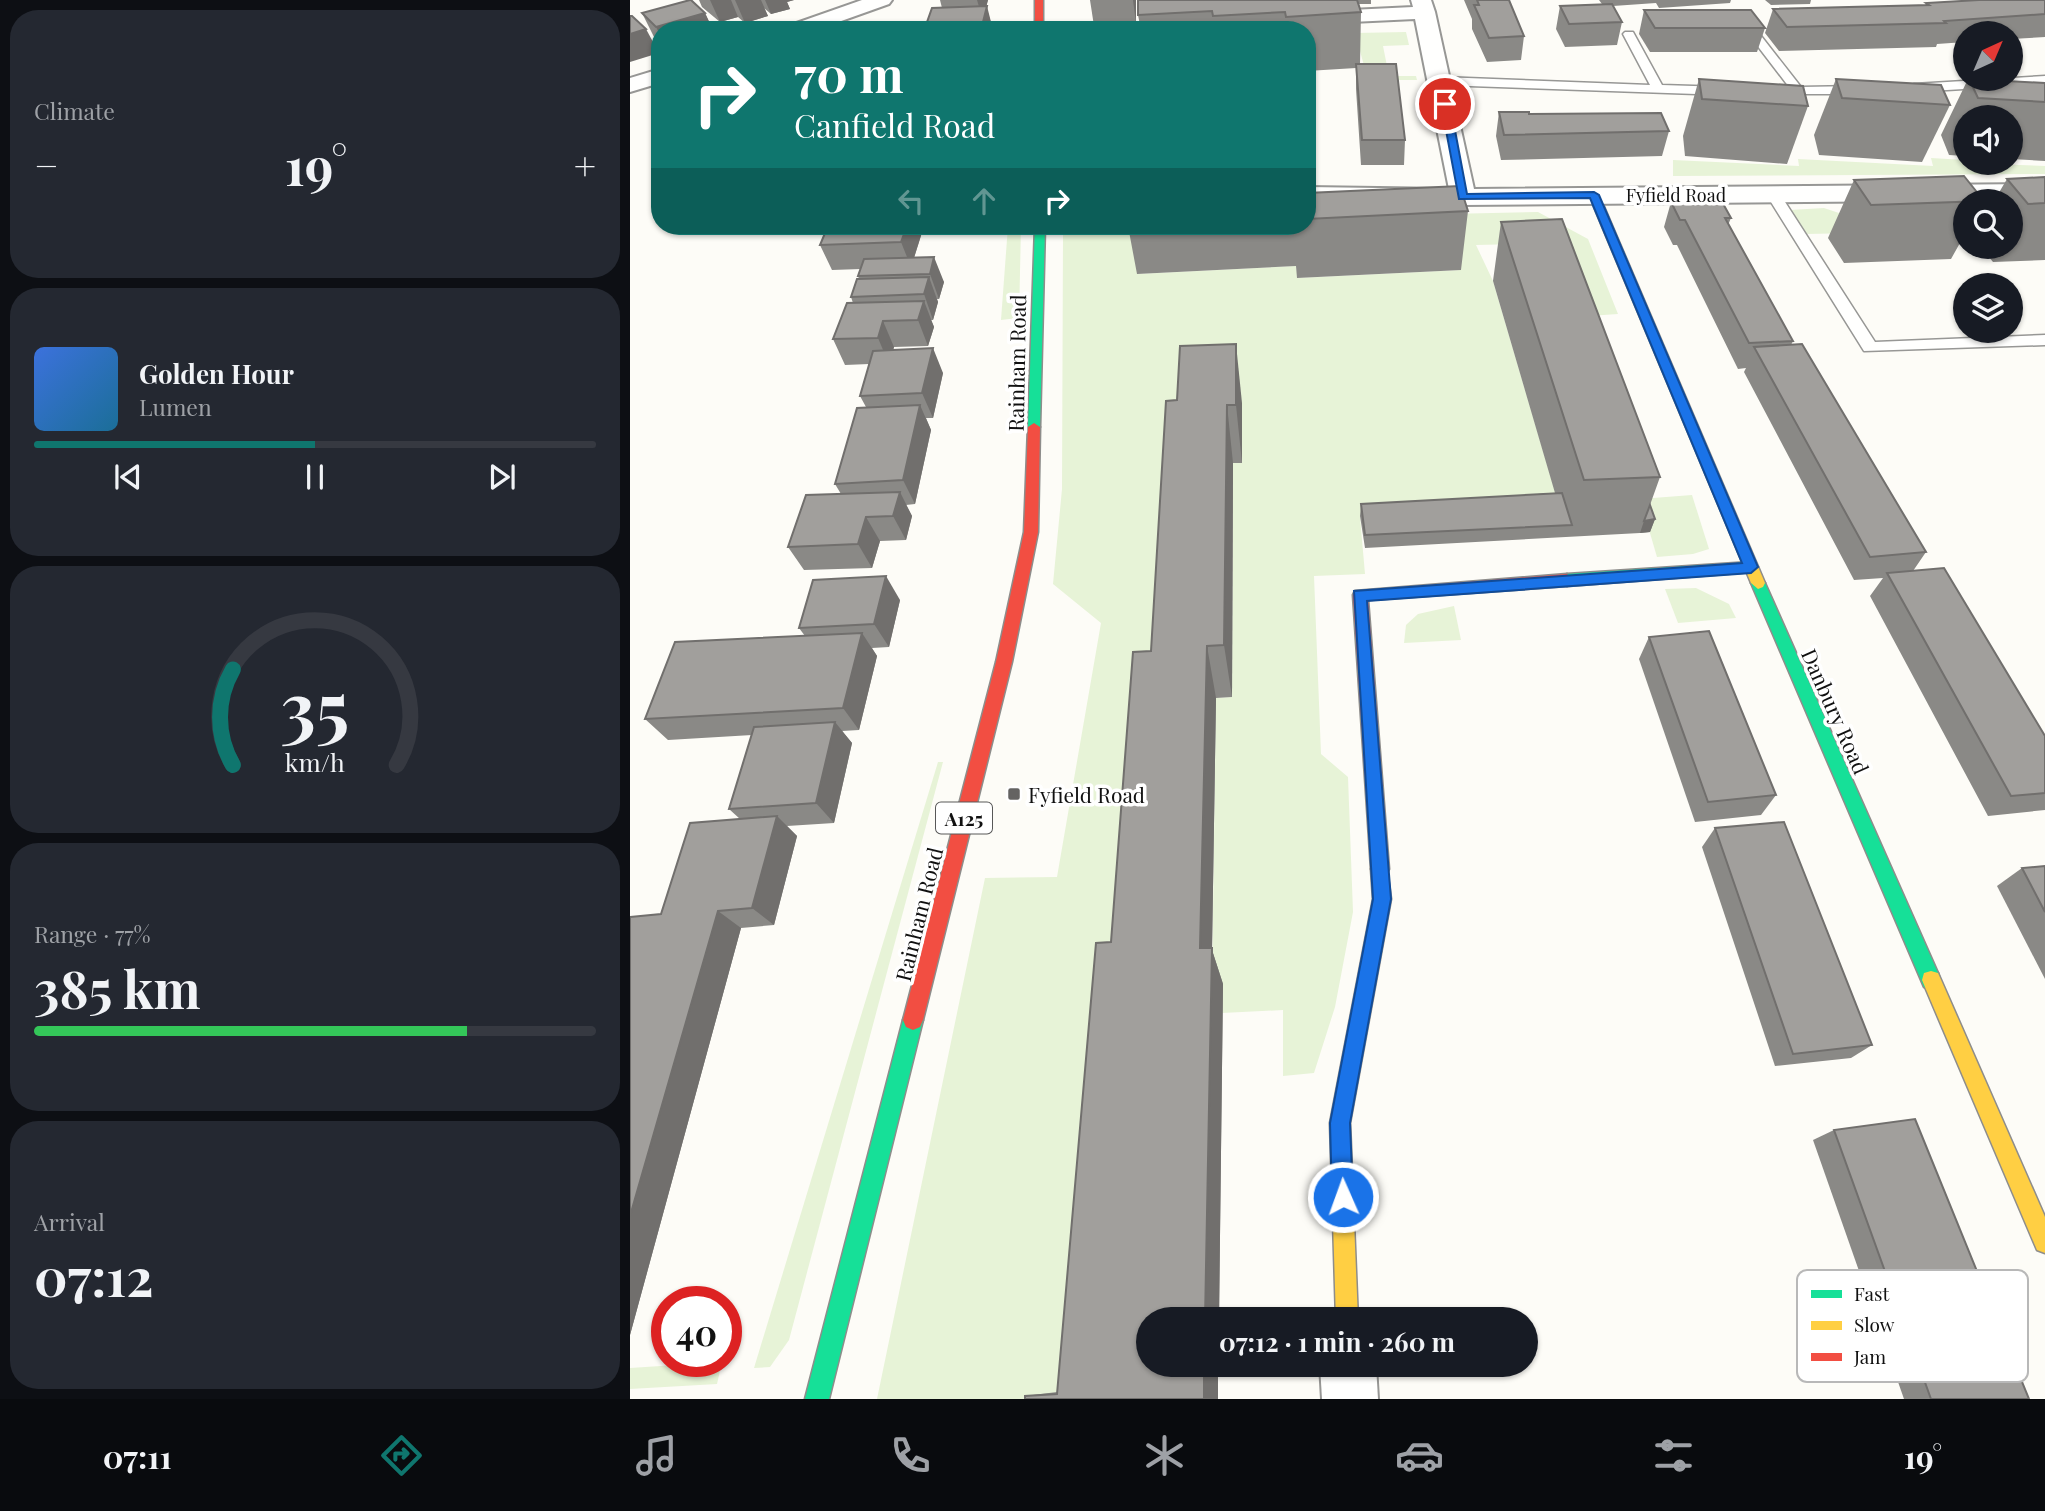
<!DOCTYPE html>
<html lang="en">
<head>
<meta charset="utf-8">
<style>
  :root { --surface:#171b24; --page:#242831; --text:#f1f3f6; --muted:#9ea1a6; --line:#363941; --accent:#0f766e }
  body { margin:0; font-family:"Playfair Display",serif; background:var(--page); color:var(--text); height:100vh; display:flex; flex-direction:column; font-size:26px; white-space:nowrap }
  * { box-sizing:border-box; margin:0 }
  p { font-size:23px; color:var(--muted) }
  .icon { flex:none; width:38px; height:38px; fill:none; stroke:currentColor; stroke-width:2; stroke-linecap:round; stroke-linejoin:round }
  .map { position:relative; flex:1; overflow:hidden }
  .sheet { display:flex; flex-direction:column; gap:10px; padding:10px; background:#0d0f14; width:630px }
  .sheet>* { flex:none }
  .banner { position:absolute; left:21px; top:21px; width:665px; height:214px; border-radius:28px; box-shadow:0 2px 5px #0004; background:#0f766e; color:#fff; overflow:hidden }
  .needle { width:46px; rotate:44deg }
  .controls { position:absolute; left:1323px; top:21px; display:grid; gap:14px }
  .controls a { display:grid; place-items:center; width:70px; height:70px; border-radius:50%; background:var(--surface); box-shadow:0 2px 5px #0004; font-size:35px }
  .speed { position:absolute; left:21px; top:1286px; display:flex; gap:14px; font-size:35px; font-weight:700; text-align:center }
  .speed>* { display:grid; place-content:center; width:91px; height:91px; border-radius:50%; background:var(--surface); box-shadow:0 2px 5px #0004; line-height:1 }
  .speed .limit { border:10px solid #d22; background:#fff; color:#111 }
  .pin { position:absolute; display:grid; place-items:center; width:60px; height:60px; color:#fff; margin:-30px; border:4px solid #fff; border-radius:50%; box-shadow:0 2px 7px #0007 }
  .me { position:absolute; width:77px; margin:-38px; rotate:358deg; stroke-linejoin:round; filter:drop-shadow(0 0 5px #0008) }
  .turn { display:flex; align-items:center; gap:24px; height:147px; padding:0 28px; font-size:32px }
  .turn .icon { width:91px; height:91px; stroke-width:2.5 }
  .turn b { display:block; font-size:49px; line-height:60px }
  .lanes { display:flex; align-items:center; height:66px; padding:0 28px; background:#0003; justify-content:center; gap:35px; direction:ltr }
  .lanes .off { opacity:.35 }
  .big { font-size:52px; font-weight:700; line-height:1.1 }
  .sheet .widget { flex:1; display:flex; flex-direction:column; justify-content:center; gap:10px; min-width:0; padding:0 24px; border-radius:28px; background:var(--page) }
  .sheet .dial { align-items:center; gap:0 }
  .dial svg { height:182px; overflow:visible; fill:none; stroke:var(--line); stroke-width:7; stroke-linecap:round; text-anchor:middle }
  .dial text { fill:var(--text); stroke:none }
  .song { display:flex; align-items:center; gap:21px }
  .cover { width:84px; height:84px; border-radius:10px; background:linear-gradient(135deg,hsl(220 70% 55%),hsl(200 70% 35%)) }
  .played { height:7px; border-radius:4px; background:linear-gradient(90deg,var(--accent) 50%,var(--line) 50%) }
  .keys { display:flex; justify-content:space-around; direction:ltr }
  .heat { display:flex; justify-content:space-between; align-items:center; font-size:38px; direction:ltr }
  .charge { height:10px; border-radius:5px; background:linear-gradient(90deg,#34c759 77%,var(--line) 0) }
  .trip { position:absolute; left:506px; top:1307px; width:402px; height:70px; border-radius:35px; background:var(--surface); box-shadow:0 2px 5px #0004; font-weight:700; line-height:70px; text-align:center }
  .dock { display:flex; height:112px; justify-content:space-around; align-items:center; background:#090b0e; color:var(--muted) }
  .dock .icon { width:49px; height:49px }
  .dock .on { color:var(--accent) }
  .dock b { font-size:32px; color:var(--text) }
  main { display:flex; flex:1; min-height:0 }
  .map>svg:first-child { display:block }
  .green { fill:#e7f3d7; fill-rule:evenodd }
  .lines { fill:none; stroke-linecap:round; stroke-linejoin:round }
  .lane-casing { stroke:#979795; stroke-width:3 }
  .street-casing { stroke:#979795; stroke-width:4 }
  .fast-casing { stroke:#8e8d8b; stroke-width:3 }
  .slow-casing { stroke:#8e8d8b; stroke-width:3 }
  .jam-casing { stroke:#8e8d8b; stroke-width:3 }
  .lane { fill:#fffffe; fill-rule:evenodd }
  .street { fill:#fffffe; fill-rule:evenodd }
  .fast { fill:#16e098; fill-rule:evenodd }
  .slow { fill:#ffcf43; fill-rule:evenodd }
  .jam { fill:#f24e42; fill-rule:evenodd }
  .wall { fill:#8a8986 }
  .shaded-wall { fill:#716f6d }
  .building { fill:#a19f9c; stroke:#716f6d; stroke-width:2 }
  .route { fill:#1a73e8; stroke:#114b97; stroke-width:2 }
  .poi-dot { fill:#646362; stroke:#fff; stroke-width:2.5 }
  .labels { text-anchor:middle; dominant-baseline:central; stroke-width:7; stroke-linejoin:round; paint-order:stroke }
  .far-street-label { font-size:18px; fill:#111; stroke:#fff }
  .shield { fill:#fff; stroke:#585858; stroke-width:2 }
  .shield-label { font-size:19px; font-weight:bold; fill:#111 }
  .street-label { font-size:21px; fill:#111; stroke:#fff }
  .poi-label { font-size:21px; fill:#111; stroke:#fff; text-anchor:start }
  .key { fill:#fff; stroke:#b8b8b8; stroke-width:2 }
  .key-label { font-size:19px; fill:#111 }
</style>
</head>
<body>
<main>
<section class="sheet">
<div class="widget"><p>Climate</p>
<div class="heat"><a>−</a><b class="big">19°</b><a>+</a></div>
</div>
<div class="widget">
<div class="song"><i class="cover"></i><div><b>Golden Hour</b><p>Lumen</p></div></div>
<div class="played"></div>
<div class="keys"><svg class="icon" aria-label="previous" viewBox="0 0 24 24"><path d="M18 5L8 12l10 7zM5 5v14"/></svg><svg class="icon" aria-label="pause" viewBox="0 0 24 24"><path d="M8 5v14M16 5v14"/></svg><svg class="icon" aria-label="next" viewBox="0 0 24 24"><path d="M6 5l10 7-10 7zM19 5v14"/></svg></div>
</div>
<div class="widget dial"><svg viewBox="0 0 100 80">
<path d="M14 69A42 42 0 1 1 86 69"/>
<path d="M14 69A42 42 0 0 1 14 27" stroke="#0f766e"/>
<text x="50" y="56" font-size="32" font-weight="700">35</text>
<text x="50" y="72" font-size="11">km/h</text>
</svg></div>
<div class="widget"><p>Range · 77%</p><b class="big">385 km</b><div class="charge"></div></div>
<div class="widget"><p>Arrival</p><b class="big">07:12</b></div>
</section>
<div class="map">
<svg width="1415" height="1399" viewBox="0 0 1415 1399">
  <rect width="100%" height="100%" fill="#fdfcf7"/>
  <g class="green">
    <polygon points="776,32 779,45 753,46 759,76 786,76 787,80 738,80 725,33"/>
    <polygon points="1301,158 1335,160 1335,163 1415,166 1415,174 1043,176 1043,160 1169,166 1168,159 1303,166"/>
    <polygon points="1194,208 1215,215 1335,231 1176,234 1160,210"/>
    <path d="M908,212L958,239L988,314L959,316L890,244L846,245L863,281L929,505L730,517L735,574L684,576L691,754L718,777L723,912L705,1007L684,1073L653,1076V1010L592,1013L582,984L586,698L602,697L603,463H611V403L428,1399H247L355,878L427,877L471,623L423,584L432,489L433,234L435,226H677L817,214ZM667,240L831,270L668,278L666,266L508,274V248Z"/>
    <polygon points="378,226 391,226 389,318 371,320"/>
    <polygon points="1062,495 1079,549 1063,554 1027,557 1010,499"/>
    <polygon points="1066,588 1099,604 1106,618 1048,623 1035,589"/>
    <polygon points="824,606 831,640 774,643 776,625 788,614"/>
    <polygon points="308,762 313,762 159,1340 140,1367 124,1368"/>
    <polygon points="92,1362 87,1384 0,1389 0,1368"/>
  </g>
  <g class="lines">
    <g class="lane-casing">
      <g id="lane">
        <polygon points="995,32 1003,32 1032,85 1095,87 1101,91 1095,95 811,85 805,81 811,77 1020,85 993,34"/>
        <polygon points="1120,32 1128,32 1171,87 1228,86 1234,90 1228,94 1144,94 1144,88 1159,87 1120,36"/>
        <polygon points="1415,76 1415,84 1284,92 1278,88 1284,84"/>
        <polygon points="1138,191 1148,191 1245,342 1415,335 1415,345 1234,351 1136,194"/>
      </g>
    </g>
    <g class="street-casing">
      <g id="street">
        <polygon points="232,0 262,0 259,4 186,30 155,30 158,26"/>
        <polygon points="781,0 801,0 805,12 844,189 1415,184 1415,200 833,205 677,203 677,187 819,189 785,19 679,24 669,18 679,12 783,7"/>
        <polygon points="30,69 30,83 0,92 0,78"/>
        <polygon points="690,1365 746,1365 748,1399 692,1399"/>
      </g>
    </g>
    <g class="fast-casing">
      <g id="fast">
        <polygon points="405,226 415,226 410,427 404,431 398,427"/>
        <polygon points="1121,562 1128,567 1121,572 937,586 930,580 937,574"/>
        <polygon points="1128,577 1135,583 1308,973 1310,980 1308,987 1301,989 1294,987 1121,583"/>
        <polygon points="283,1010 290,1013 293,1020 199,1399 175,1399 273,1020 276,1013"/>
      </g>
    </g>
    <g class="slow-casing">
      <g id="slow">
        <polygon points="964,192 969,195 1135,583 1133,587 1128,589 1121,583 959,195"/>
        <polygon points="750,861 756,863 761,899 720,1123 728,1320 706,1320 700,1123 743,899 741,869 744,863"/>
        <polygon points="1301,971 1308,973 1415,1217 1415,1253 1407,1250 1292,980 1294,973"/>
      </g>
    </g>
    <g class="jam-casing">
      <g id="jam">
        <rect x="405" y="0" width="8" height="30"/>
        <polygon points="404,423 410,427 408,532 382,662 293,1020 290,1027 283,1030 276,1027 273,1020 366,662 394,532 398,427"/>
        <polygon points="937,574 944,580 937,586 738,600 759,869 756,875 750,877 744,875 741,869 723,595 725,591"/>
      </g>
    </g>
    <use href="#lane" class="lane"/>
    <use href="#street" class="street"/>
    <use href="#fast" class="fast"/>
    <use href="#slow" class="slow"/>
    <use href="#jam" class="jam"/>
  </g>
  <g class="wall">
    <polygon points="69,0 164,0 157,2 160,9 141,14 134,8 138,16 115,23 108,17 90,22 72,7"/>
    <polygon points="310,0 358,0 356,6 363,30 279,30 297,28 296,25 312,8"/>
    <polygon points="460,0 506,0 506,23 464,26"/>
    <polygon points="508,0 741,0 741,4 729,4 731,12 730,64 775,140 774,165 731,165 726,89 726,68 677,71 677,30 511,30 508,15"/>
    <polygon points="834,0 879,0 894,36 891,60 857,62 842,29 842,19"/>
    <polygon points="969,0 1101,0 1100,3 1029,8 1026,3 983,6 992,22 987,45 935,47 926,29 930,6 972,4"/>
    <polygon points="1135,0 1181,0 1180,4 1141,5"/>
    <polygon points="1415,0 1415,37 1381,39 1381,33 1335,33 1335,42 1307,44 1306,47 1149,51 1135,33 1143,9 1295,6 1296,3"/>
    <polygon points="1014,10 1135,28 1127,52 1020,52 1009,34"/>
    <polygon points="12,13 75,13 83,30 30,30 30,43 24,37"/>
    <polygon points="1069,79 1178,106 1157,164 1055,156 1053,136"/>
    <polygon points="1206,79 1320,105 1292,162 1189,155 1184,135"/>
    <polygon points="1338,79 1415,83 1415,161 1381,159 1381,117 1335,117 1335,156 1319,155 1311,135"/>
    <polygon points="869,112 1039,131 1032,156 871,160 866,136"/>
    <polygon points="1415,177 1415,260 1363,262 1351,247 1381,247 1381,201 1364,201 1377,179"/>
    <polygon points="1224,180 1354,201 1335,201 1335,234 1321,259 1214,263 1198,238"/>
    <polygon points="677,193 838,211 831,270 667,278 666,266 507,274 498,226 677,226"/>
    <polygon points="1041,202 1101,218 1098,225 1163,341 1161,345 1296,552 1283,571 1415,736 1415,810 1358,816 1240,596 1253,578 1224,580 1114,372 1116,368 1108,369 1047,245 1043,245 1034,227"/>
    <polygon points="871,222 1030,477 1020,505 1025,519 1020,532 1010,533 735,548 730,516 731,504 925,493 863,281"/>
    <polygon points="198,226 294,226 284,258 314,282 309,299 307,299 308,302 303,320 301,320 304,327 298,346 264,347 263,350 313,373 303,418 296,418 301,430 285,504 276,505 282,516 276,540 250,541 242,568 174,570 158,547 211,494 205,484 236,407 230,396 239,364 215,365 203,339 223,303 221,297 229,279 228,276 231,269 202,270 190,245"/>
    <polygon points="547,400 612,403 612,463 603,463 602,697 586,698 582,950 593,984 589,1320 518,1320 588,1365 588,1399 395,1399 395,1396 427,1392 481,942 521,651"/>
    <polygon points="270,600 259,647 242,648 247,656 229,730 212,731 222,743 204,823 157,826 167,836 144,925 111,928 0,1335 0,917 31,914 110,819 99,809 122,735 38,740 15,719 175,636 169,628"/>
    <polygon points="1019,637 1146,795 1131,815 1065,822 1009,659"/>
    <polygon points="1085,828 1242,1045 1221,1058 1145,1066 1072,847"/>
    <polygon points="1415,866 1415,979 1367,886 1392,868"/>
    <polygon points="1204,1130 1399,1399 1274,1399 1183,1140"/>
  </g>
  <g class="shaded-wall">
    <polygon points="80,0 101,0 108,17 90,22"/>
    <polygon points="105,0 131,0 138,16 115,23"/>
    <polygon points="135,0 164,0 157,2 160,9 141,14"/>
    <polygon points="347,0 358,0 353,20"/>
    <polygon points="503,0 506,0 506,23"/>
    <polygon points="357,6 363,30 355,30 353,22"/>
    <polygon points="75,13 83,30 30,30 30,35 26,27"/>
    <polygon points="16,29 29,53 0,62 0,34"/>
    <polygon points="277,226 294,226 281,267 271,242"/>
    <polygon points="304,257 314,282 309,299 300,274"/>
    <polygon points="299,277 308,302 303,320 294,294"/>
    <polygon points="294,301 304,327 298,346 288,320"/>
    <polygon points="253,321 264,347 259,364 248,338"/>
    <polygon points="606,344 612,403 612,463 606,405"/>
    <polygon points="303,348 313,373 303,418 292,393"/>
    <polygon points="290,405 301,430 285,504 273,480"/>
    <polygon points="597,405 603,463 602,697 594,645"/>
    <polygon points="270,492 282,516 276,540 263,516"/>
    <polygon points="236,517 250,541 242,568 228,544"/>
    <polygon points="1025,519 1020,532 1010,533 1014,521"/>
    <polygon points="256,576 270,600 259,647 244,624"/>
    <polygon points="232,633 247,656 229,730 213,708"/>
    <polygon points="577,646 586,698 582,950 593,984 589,1320 575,1320 570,948"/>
    <polygon points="205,722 222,743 204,823 186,803"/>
    <polygon points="147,816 167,836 144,925 122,908"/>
    <polygon points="88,911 111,928 0,1335 0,1216"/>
    <rect x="574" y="1365" width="14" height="34"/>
  </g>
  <g class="building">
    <polygon points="60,0 61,0 75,13 26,27 12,13"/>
    <polygon points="508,0 727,0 731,12 656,17 655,12 583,16 582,11 508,15"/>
    <polygon points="847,0 879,0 894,36 859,38 844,5 849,5"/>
    <polygon points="1349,0 1415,0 1415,14 1314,21 1316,23 1157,27 1143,9 1299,5 1296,3"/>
    <polygon points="982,4 992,22 939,24 930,6"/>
    <polygon points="357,6 353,22 296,25 302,8"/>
    <polygon points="1014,10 1121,10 1135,28 1025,28"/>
    <polygon points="0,16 2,16 16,29 0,34"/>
    <polygon points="344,26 343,30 279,30 279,29"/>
    <polygon points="726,64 766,64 775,140 732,140"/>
    <polygon points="1069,79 1173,86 1178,106 1072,99"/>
    <polygon points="1206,79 1311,85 1320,105 1212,98"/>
    <polygon points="1339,79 1415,83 1415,102 1348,98"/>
    <polygon points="869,112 899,112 899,114 1031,113 1039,131 874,135"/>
    <polygon points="1334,176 1354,201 1241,205 1224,180"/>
    <polygon points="1415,177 1415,203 1398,204 1377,179"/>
    <polygon points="830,186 838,211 677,219 677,193"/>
    <polygon points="1091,200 1101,218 1095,218 1163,341 1119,343 1055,220 1050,220 1041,202"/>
    <polygon points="932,219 1030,477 954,480 871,222"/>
    <polygon points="198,226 277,226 271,242 190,245"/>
    <polygon points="304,257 300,274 228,276 234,259"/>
    <polygon points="299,277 294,294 221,297 227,279"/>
    <polygon points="294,301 288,320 253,321 248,338 203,339 217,303"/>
    <polygon points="606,344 606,405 597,405 594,645 577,646 570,948 582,948 575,1320 518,1320 518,1365 574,1365 574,1399 395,1399 395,1396 427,1394 466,943 481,942 503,652 521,651 536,401 547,400 550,346"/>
    <polygon points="1172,344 1296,552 1240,557 1124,347"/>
    <polygon points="303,348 292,393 230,396 243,351"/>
    <polygon points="290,405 273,480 205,484 227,408"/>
    <polygon points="270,492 263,516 236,517 228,544 158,547 176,495"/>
    <polygon points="932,493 942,525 735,535 731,504"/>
    <polygon points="1020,505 1025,519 1014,521"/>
    <polygon points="1314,568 1415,736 1415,793 1381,796 1257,573"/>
    <polygon points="256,576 244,624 169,628 183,580"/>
    <polygon points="1079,631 1146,795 1078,802 1019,637"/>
    <polygon points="232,633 213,708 15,719 45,642"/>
    <polygon points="205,722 186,803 99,809 124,727"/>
    <polygon points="147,816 122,908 88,911 0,1216 0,917 31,914 60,823"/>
    <polygon points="1154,822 1242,1045 1163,1054 1085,828"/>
    <polygon points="1415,866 1415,912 1392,868"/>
    <polygon points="1285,1119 1399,1399 1301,1399 1204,1130"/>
  </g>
  <polygon class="route" points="815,101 820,104 837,194 964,192 969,195 1128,567 1121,573 737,601 761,899 720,1123 723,1197 720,1204 713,1207 705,1204 702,1197 700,1123 743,899 724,591 1112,563 960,198 829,199 811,104"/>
  <rect class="poi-dot" x="377" y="787" width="14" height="14" rx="3.5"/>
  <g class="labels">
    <g class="far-street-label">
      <text x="1046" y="195">Fyfield Road</text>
    </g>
    <rect class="shield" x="306" y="802.5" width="56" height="31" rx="5"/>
    <g class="shield-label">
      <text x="334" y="818">A125</text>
    </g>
    <g class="street-label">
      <text transform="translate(386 363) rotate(-89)">Rainham Road</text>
      <text transform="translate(1206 711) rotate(66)">Danbury Road</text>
      <text transform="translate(288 914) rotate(-76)">Rainham Road</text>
    </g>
    <g class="poi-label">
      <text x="398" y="794">Fyfield Road</text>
    </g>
  </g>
  <rect x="1167" y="1270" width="231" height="112" rx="10" class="key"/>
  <rect x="1181" y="1290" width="31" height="8" fill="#16e098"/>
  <rect x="1181" y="1321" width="31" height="9" fill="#ffcf43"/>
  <rect x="1181" y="1353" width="31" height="8" fill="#f24e42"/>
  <g class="key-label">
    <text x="1224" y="1301">Fast</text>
    <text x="1224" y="1332">Slow</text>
    <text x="1224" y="1364">Jam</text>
  </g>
</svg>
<div class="controls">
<a><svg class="needle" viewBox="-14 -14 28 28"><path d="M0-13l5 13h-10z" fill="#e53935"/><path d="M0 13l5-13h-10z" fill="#9ea1a6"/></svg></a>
<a><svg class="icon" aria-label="sound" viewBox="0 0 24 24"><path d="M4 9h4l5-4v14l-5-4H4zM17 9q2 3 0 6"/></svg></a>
<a><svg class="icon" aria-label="search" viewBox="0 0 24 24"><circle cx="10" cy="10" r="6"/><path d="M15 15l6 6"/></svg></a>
<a><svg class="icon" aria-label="layers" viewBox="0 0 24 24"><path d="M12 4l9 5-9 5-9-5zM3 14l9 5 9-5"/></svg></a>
</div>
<div class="speed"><div class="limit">40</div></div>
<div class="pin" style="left:815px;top:104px;background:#d93025"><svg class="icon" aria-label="arrive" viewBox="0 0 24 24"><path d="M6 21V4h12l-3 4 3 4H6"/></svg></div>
<svg class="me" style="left:713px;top:1197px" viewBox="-20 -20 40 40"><circle r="17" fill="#1a73e8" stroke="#fff" stroke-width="3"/><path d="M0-11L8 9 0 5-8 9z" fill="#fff"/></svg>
<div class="trip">07:12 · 1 min · 260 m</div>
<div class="banner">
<div class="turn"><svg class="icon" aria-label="right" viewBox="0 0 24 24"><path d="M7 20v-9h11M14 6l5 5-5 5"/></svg><div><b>70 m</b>Canfield Road</div></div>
<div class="lanes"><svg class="icon off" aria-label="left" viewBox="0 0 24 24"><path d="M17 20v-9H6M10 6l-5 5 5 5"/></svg><svg class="icon off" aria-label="ahead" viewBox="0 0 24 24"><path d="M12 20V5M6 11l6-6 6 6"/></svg><svg class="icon" aria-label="right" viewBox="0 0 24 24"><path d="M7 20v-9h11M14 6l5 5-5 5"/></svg></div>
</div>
</div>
</main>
<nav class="dock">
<b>07:11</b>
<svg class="icon on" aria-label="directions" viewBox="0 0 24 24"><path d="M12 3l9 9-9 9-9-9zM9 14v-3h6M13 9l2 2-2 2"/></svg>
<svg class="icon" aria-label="music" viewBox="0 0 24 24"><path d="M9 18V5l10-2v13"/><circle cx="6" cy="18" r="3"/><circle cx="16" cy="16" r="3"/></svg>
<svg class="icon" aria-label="phone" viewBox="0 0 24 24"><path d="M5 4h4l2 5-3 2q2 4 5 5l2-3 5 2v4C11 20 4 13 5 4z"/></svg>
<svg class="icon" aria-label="climate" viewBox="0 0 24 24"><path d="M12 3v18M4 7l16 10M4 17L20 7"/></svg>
<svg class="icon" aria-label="car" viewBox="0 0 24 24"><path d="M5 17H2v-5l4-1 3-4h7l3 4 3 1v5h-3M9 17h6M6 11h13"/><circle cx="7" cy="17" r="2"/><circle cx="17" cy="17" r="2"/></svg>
<svg class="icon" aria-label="filters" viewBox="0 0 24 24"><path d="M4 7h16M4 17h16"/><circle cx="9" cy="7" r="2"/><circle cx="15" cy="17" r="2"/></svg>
<b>19°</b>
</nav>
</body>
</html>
